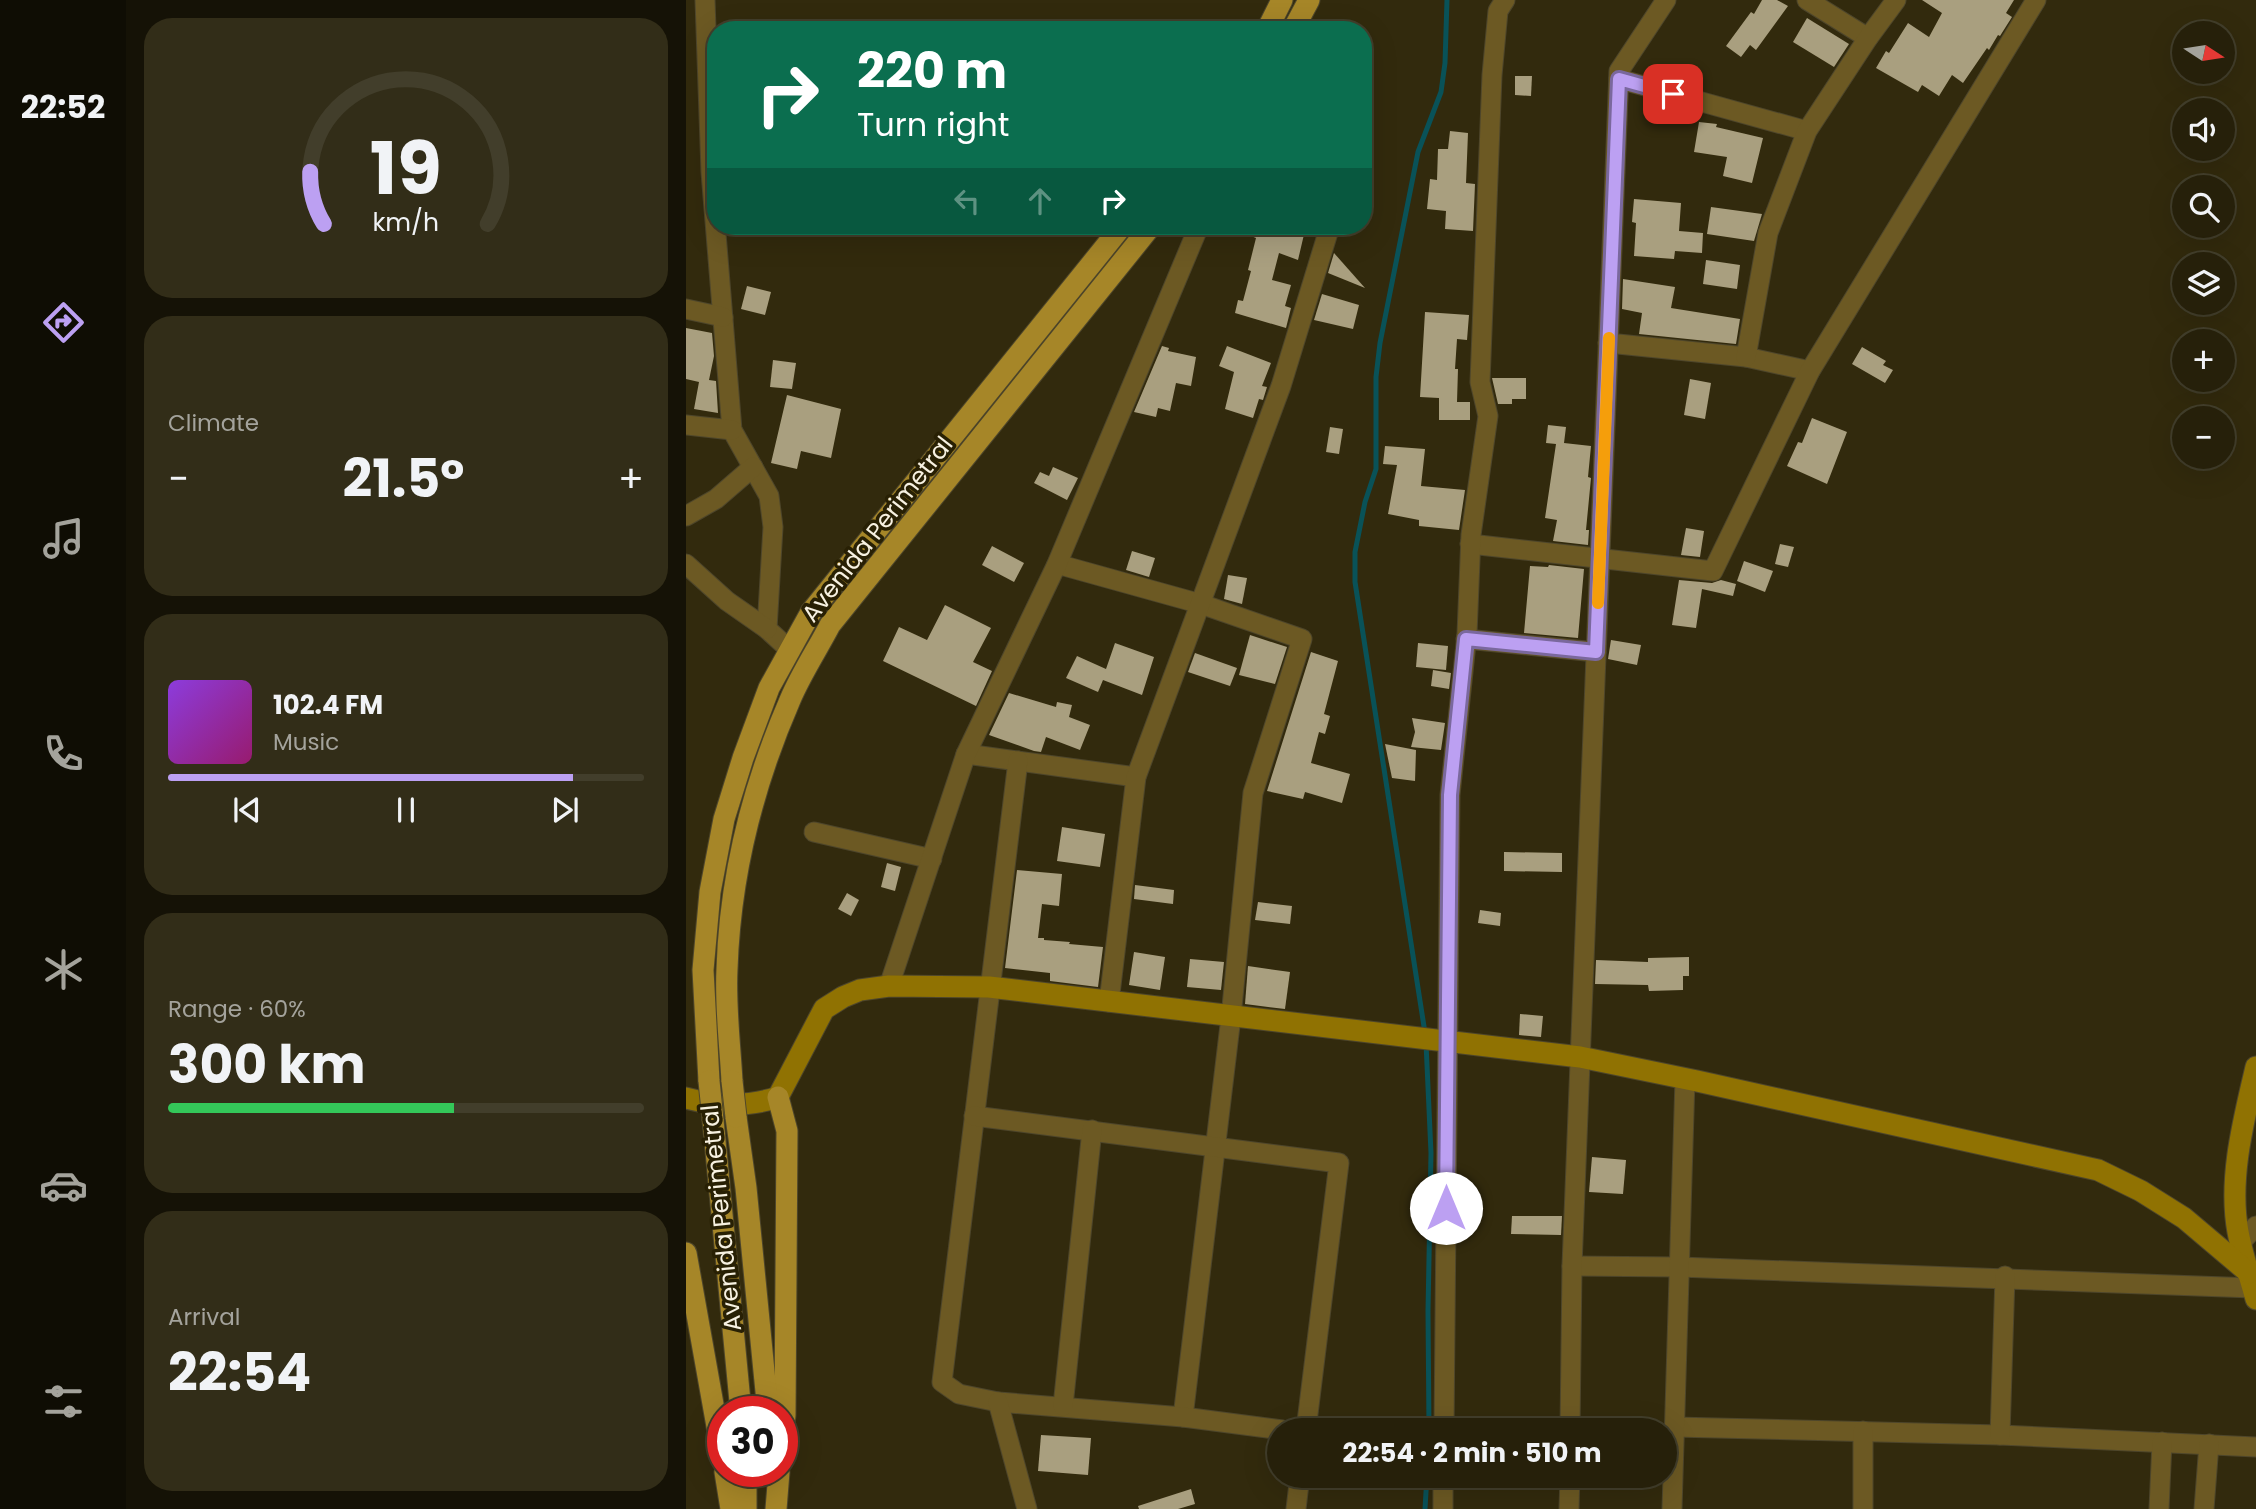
<!DOCTYPE html>
<html lang="en">
<head>
<meta charset="utf-8">
<style>
  :root { --surface:#26200a; --page:#322d18; --text:#f1f3f6; --muted:#a4a39c; --line:#423e2b; --accent:#bca0f2 }
  body { margin:0; font-family:Poppins,sans-serif; background:var(--page); color:var(--text); height:100vh; display:flex; flex-direction:column; font-size:26px; white-space:nowrap }
  * { box-sizing:border-box; margin:0 }
  p { font-size:23px; color:var(--muted) }
  .icon { flex:none; width:38px; height:38px; fill:none; stroke:currentColor; stroke-width:2; stroke-linecap:round; stroke-linejoin:round }
  .map { position:relative; flex:1; overflow:hidden }
  .sheet { display:flex; flex-direction:column; gap:18px; padding:18px; background:#151206; width:560px }
  .sheet>* { flex:none }
  .banner { position:absolute; left:21px; top:21px; width:665px; height:214px; border-radius:28px; box-shadow:0 7px 28px #0002,0 0 0 2px var(--line); background:#0b6e4f; color:#fff; overflow:hidden }
  .needle { width:46px; rotate:102deg }
  .buttons { position:absolute; left:1486px; top:21px; display:grid; gap:14px }
  .buttons a { display:grid; place-items:center; width:63px; height:63px; border-radius:50%; background:var(--surface); box-shadow:0 7px 28px #0002,0 0 0 2px var(--line); font-size:35px }
  .speed { position:absolute; left:21px; top:1396px; display:flex; gap:14px; font-size:35px; font-weight:700; text-align:center }
  .speed>* { display:grid; place-content:center; width:91px; height:91px; border-radius:50%; background:var(--surface); box-shadow:0 7px 28px #0002,0 0 0 2px var(--line); line-height:1 }
  .speed .limit { border:10px solid #d22; background:#fff; color:#111 }
  .pin { position:absolute; display:grid; place-items:center; width:60px; height:60px; color:#fff; margin:-30px; border-radius:14px; box-shadow:0 4px 10px #0006 }
  .me { position:absolute; width:77px; margin:-38px; rotate:0deg; stroke-linejoin:round; filter:drop-shadow(0 0 5px #0008) }
  .turn { display:flex; align-items:center; gap:24px; height:147px; padding:0 35px; font-size:32px }
  .turn .icon { width:91px; height:91px; stroke-width:2.5 }
  .turn b { display:block; font-size:49px; line-height:60px }
  .lanes { display:flex; align-items:center; height:66px; padding:0 35px; background:#0003; justify-content:center; gap:35px; direction:ltr }
  .lanes .off { opacity:.35 }
  .big { font-size:52px; font-weight:700; line-height:1.1 }
  .sheet .widget { flex:1; display:flex; flex-direction:column; justify-content:center; gap:10px; min-width:0; padding:0 24px; border-radius:28px; background:var(--page) }
  .sheet .dial { align-items:center; gap:0 }
  .dial svg { height:182px; overflow:visible; fill:none; stroke:var(--line); stroke-width:7; stroke-linecap:round; text-anchor:middle }
  .dial text { fill:var(--text); stroke:none }
  .song { display:flex; align-items:center; gap:21px }
  .cover { width:84px; height:84px; border-radius:10px; background:linear-gradient(135deg,hsl(270 70% 55%),hsl(320 70% 35%)) }
  .played { height:7px; border-radius:4px; background:linear-gradient(90deg,var(--accent) 85%,var(--line) 85%) }
  .keys { display:flex; justify-content:space-around; direction:ltr }
  .heat { display:flex; justify-content:space-between; align-items:center; font-size:38px; direction:ltr }
  .charge { height:10px; border-radius:5px; background:linear-gradient(90deg,#34c759 60%,var(--line) 0) }
  .trip { position:absolute; left:581px; top:1418px; width:410px; height:70px; border-radius:35px; background:var(--surface); box-shadow:0 7px 28px #0002,0 0 0 2px var(--line); font-weight:700; line-height:70px; text-align:center }
  main { display:flex; flex:1; min-height:0 }
  .dock { display:flex; flex-direction:column; width:126px; justify-content:space-around; align-items:center; background:#0f0d04; color:var(--muted) }
  .dock .icon { width:49px; height:49px }
  .dock .active { color:var(--accent) }
  .dock b { font-size:32px; color:var(--text) }
  .map>svg:first-child { display:block }
  .lines { fill:none; stroke-linecap:round; stroke-linejoin:round }
  .stream { stroke:#095258; stroke-width:5 }
  .building { fill:#a99f7f }
  .street-casing { stroke:#4e462b; stroke-width:21 }
  .secondary-casing { stroke:#4e462b; stroke-width:23 }
  .primary-casing { stroke:#4e462b; stroke-width:23 }
  .street { stroke:#6c5923; stroke-width:19 }
  .secondary { stroke:#907202; stroke-width:21 }
  .primary { stroke:#a68628; stroke-width:21 }
  .primary-bridge-casing { stroke:#4e462b; stroke-width:23; stroke-linecap:butt }
  .primary-bridge { stroke:#a68628; stroke-width:21 }
  .route-casing { stroke:#7a689d; stroke-width:18 }
  .route { stroke:#bca0f2; stroke-width:12 }
  .slow { stroke:#f59e0b; stroke-width:12 }
  .labels { text-anchor:middle; dominant-baseline:central; stroke-width:7; stroke-linejoin:round; paint-order:stroke }
  .street-label { font-size:24px; fill:#f7f1e1; stroke:#282004 }
</style>
</head>
<body>
<main>
<nav class="dock">
<b>22:52</b>
<svg class="icon active" aria-label="directions" viewBox="0 0 24 24"><path d="M12 3l9 9-9 9-9-9zM9 14v-3h6M13 9l2 2-2 2"/></svg>
<svg class="icon" aria-label="music" viewBox="0 0 24 24"><path d="M9 18V5l10-2v13"/><circle cx="6" cy="18" r="3"/><circle cx="16" cy="16" r="3"/></svg>
<svg class="icon" aria-label="phone" viewBox="0 0 24 24"><path d="M5 4h4l2 5-3 2q2 4 5 5l2-3 5 2v4C11 20 4 13 5 4z"/></svg>
<svg class="icon" aria-label="climate" viewBox="0 0 24 24"><path d="M12 3v18M4 7l16 10M4 17L20 7"/></svg>
<svg class="icon" aria-label="car" viewBox="0 0 24 24"><path d="M5 17H2v-5l4-1 3-4h7l3 4 3 1v5h-3M9 17h6M6 11h13"/><circle cx="7" cy="17" r="2"/><circle cx="17" cy="17" r="2"/></svg>
<svg class="icon" aria-label="filters" viewBox="0 0 24 24"><path d="M4 7h16M4 17h16"/><circle cx="9" cy="7" r="2"/><circle cx="15" cy="17" r="2"/></svg>
</nav>
<section class="sheet">
<div class="widget dial"><svg viewBox="0 0 100 80">
<path d="M14 69A42 42 0 1 1 86 69"/>
<path d="M14 69A42 42 0 0 1 8 46" stroke="#bca0f2"/>
<text x="50" y="56" font-size="32" font-weight="700">19</text>
<text x="50" y="72" font-size="11">km/h</text>
</svg></div>
<div class="widget"><p>Climate</p>
<div class="heat"><a>−</a><b class="big">21.5°</b><a>+</a></div>
</div>
<div class="widget">
<div class="song"><i class="cover"></i><div><b>102.4 FM</b><p>Music</p></div></div>
<div class="played"></div>
<div class="keys"><svg class="icon" aria-label="previous" viewBox="0 0 24 24"><path d="M18 5L8 12l10 7zM5 5v14"/></svg><svg class="icon" aria-label="pause" viewBox="0 0 24 24"><path d="M8 5v14M16 5v14"/></svg><svg class="icon" aria-label="next" viewBox="0 0 24 24"><path d="M6 5l10 7-10 7zM19 5v14"/></svg></div>
</div>
<div class="widget"><p>Range · 60%</p><b class="big">300 km</b><div class="charge"></div></div>
<div class="widget"><p>Arrival</p><b class="big">22:54</b></div>
</section>
<div class="map">
<svg width="1570" height="1509" viewBox="0 0 1570 1509">
  <rect width="100%" height="100%" fill="#322a0d"/>
  <g class="lines">
    <g class="stream">
      <polyline points="739,1033 669,582 669,552 679,502 690,469 690,377 694,343 732,152 755,92 759,63 761,0"/>
      <polyline points="740,1043 745,1153 742,1311 743,1430"/>
      <polyline points="739,1509 741,1475"/>
    </g>
  </g>
  <g class="building">
    <polygon points="1076,0 1091,0 1102,6 1070,50 1064,45 1055,57 1040,46 1065,12 1068,14"/>
    <polygon points="1236,0 1328,0 1320,13 1326,17 1314,36 1312,35 1303,50 1301,48 1277,83 1266,75 1253,96 1236,85 1232,92 1190,68 1200,51 1203,53 1222,23 1243,37 1256,13"/>
    <polygon points="1121,18 1163,44 1148,67 1107,42"/>
    <polygon points="829,76 846,76 845,96 829,95"/>
    <polygon points="1013,122 1031,124 1030,127 1077,138 1066,183 1037,176 1041,157 1008,152"/>
    <polygon points="764,131 782,133 780,183 789,184 787,231 759,229 760,211 741,209 744,179 751,180 752,149 762,149"/>
    <polygon points="948,199 995,203 993,231 1017,233 1016,253 989,251 988,259 948,256 950,223 946,222"/>
    <polygon points="1025,207 1076,214 1068,241 1021,234"/>
    <polygon points="541,226 620,226 612,260 593,253 586,280 605,285 599,306 605,308 600,328 549,313 552,300 557,301 565,271 562,270 570,238"/>
    <polygon points="648,253 679,288 642,273"/>
    <polygon points="1020,260 1054,265 1051,289 1017,284"/>
    <polygon points="937,279 989,287 985,308 1054,319 1050,344 953,334 956,313 936,309"/>
    <polygon points="61,286 85,292 79,315 55,309"/>
    <polygon points="636,294 673,305 667,329 628,320"/>
    <polygon points="739,312 783,315 781,340 771,339 769,369 772,369 771,402 784,402 784,420 753,420 753,398 734,397"/>
    <polygon points="0,328 26,333 28,356 23,380 30,381 32,413 8,409 13,382 0,379"/>
    <polygon points="476,346 483,348 482,351 510,357 505,386 490,383 484,411 472,408 470,417 448,412"/>
    <polygon points="541,346 585,363 576,386 581,387 577,400 573,399 567,418 539,409 548,372 533,366"/>
    <polygon points="1176,347 1200,361 1197,365 1207,370 1199,383 1166,364"/>
    <polygon points="87,360 110,363 106,389 84,387"/>
    <polygon points="806,378 840,378 840,399 826,399 826,404 812,404"/>
    <polygon points="1004,379 1025,383 1019,419 998,415"/>
    <polygon points="101,395 155,409 145,458 115,451 111,469 85,463"/>
    <polygon points="1126,418 1161,432 1141,484 1101,466 1112,442 1116,443"/>
    <polygon points="862,425 880,427 878,443 905,446 902,477 905,478 900,530 903,530 902,545 867,541 871,520 859,518 870,444 860,443"/>
    <polygon points="644,427 657,429 653,454 640,452"/>
    <polygon points="699,446 739,449 735,486 779,490 773,530 733,526 733,520 702,514 711,465 697,464"/>
    <polygon points="367,467 392,478 381,500 348,483 354,472 363,476"/>
    <polygon points="1000,528 1018,531 1014,557 995,555"/>
    <polygon points="1094,544 1108,547 1102,567 1089,564"/>
    <polygon points="306,546 338,563 328,582 296,565"/>
    <polygon points="446,551 469,558 463,577 440,570"/>
    <polygon points="1058,561 1087,571 1079,592 1051,581"/>
    <polygon points="863,565 898,569 892,638 838,633 844,566 862,567"/>
    <polygon points="542,575 561,578 556,604 538,599"/>
    <polygon points="993,580 1026,583 1035,580 1050,584 1047,596 1016,589 1010,628 986,625"/>
    <polygon points="259,605 305,628 287,662 306,671 290,706 197,661 213,627 241,640"/>
    <polygon points="564,635 601,647 589,684 553,675"/>
    <polygon points="925,640 955,645 951,665 922,659"/>
    <polygon points="429,643 468,657 456,695 417,680 412,692 380,678 391,656 420,669"/>
    <polygon points="732,643 762,646 760,670 730,667"/>
    <polygon points="625,652 652,661 638,714 644,716 639,734 633,732 625,763 664,774 656,803 619,792 617,799 581,791"/>
    <polygon points="509,653 551,668 544,686 502,672"/>
    <polygon points="747,670 765,673 763,689 745,686"/>
    <polygon points="323,693 370,707 371,702 386,705 383,717 404,725 394,750 360,737 355,752 348,751 303,735"/>
    <polygon points="726,718 759,723 755,750 725,747 729,732"/>
    <polygon points="699,744 730,750 729,781 706,778"/>
    <polygon points="376,827 419,834 414,867 371,861"/>
    <polygon points="818,852 876,853 876,872 818,871"/>
    <polygon points="201,863 215,867 209,891 195,887"/>
    <polygon points="331,870 376,874 373,906 356,904 352,938 358,938 358,940 384,942 383,944 417,947 412,987 364,981 364,973 319,968"/>
    <polygon points="449,885 488,890 487,904 448,899"/>
    <polygon points="161,893 173,900 165,916 152,909"/>
    <polygon points="572,902 606,906 604,924 569,920"/>
    <polygon points="794,910 815,913 814,926 792,923"/>
    <polygon points="448,952 479,957 474,990 443,985"/>
    <polygon points="1003,957 1003,976 997,976 997,990 963,991 962,985 909,984 910,960 962,962 962,958"/>
    <polygon points="504,959 538,962 535,990 501,987"/>
    <polygon points="562,966 604,972 599,1009 559,1004"/>
    <polygon points="834,1014 857,1016 855,1037 833,1035"/>
    <polygon points="906,1157 940,1160 937,1194 903,1192"/>
    <polygon points="826,1216 876,1216 875,1235 825,1234"/>
    <polygon points="355,1435 405,1438 402,1475 352,1471"/>
    <polygon points="505,1489 509,1504 492,1509 453,1509 452,1506"/>
  </g>
  <g class="lines">
    <g class="street-casing">
      <g id="street">
        <polyline points="19,0 25,172 46,430 83,496 87,527 81,629 104,650"/>
        <polyline points="1121,0 1182,38"/>
        <polyline points="933,79 1121,131"/>
        <polyline points="0,309 37,317"/>
        <polyline points="922,343 1060,357 1124,371"/>
        <polyline points="1060,357 1082,233 1121,131 1182,38 1210,0"/>
        <polyline points="0,425 46,430"/>
        <polyline points="0,516 30,499 67,467"/>
        <polyline points="784,544 1027,571 1124,371 1350,0"/>
        <polyline points="0,564 41,601 81,629"/>
        <polyline points="371,564 515,604 616,639 567,793 545,1017 497,1417"/>
        <polyline points="780,639 910,652"/>
        <polyline points="280,754 450,777"/>
        <polyline points="332,761 256,1382 273,1394 312,1402 497,1417 596,1430"/>
        <polyline points="128,832 246,859"/>
        <polyline points="203,986 280,754 371,564 513,226"/>
        <polyline points="423,1002 450,777 595,386 644,226"/>
        <polyline points="288,1116 653,1163 620,1430"/>
        <polyline points="1555,1242 1570,1226"/>
        <polyline points="886,1266 993,1267 1567,1288"/>
        <polyline points="312,1402 341,1509"/>
        <polyline points="377,1406 406,1130"/>
        <polyline points="988,1427 1314,1435 1570,1447"/>
        <polyline points="758,1430 764,795 781,634 785,535 802,416 794,382 806,75 812,11 819,0"/>
        <polyline points="884,1430 886,1266 933,71 980,0"/>
        <polyline points="1314,1435 1319,1276"/>
        <polyline points="610,1509 614,1475"/>
        <polyline points="757,1509 757,1475"/>
        <polyline points="883,1509 884,1475"/>
        <polyline points="986,1509 999,1079"/>
        <polyline points="1177,1509 1177,1431"/>
        <polyline points="1473,1509 1476,1442"/>
        <polyline points="1518,1509 1523,1444"/>
      </g>
    </g>
    <g class="secondary-casing">
      <g id="secondary">
        <path d="M1570,1067C1558,1119 1542,1178 1552,1232C1556,1254 1564,1277 1570,1299"/>
        <path d="M0,1098C29,1106 63,1107 92,1097L138,1009L157,997L174,990L203,986L303,987L894,1057L1011,1081L1412,1170L1455,1191L1498,1218L1563,1273"/>
      </g>
    </g>
    <g class="primary-casing">
      <g id="primary">
        <polyline points="581,30 596,0"/>
        <polyline points="607,30 623,0"/>
        <polyline points="23,1081 17,970 24,892 38,819 57,758 83,688 125,612 436,226"/>
        <path d="M46,1081C44,1044 39,1006 41,969C44,876 67,785 104,700C115,674 131,650 144,625L465,226"/>
        <polyline points="92,1097 101,1131 99,1415 96,1442"/>
        <polyline points="50,1117 60,1188 82,1412"/>
        <polyline points="27,1120 55,1412"/>
        <polyline points="0,1253 37,1460"/>
        <polyline points="39,1472 45,1509"/>
        <polyline points="60,1509 60,1472"/>
        <polyline points="90,1509 93,1472"/>
      </g>
    </g>
    <use href="#street" class="street"/>
    <use href="#secondary" class="secondary"/>
    <use href="#primary" class="primary"/>
    <g class="primary-bridge-casing">
      <g id="primary-bridge">
        <polyline points="23,1081 27,1120"/>
        <polyline points="46,1081 50,1117"/>
      </g>
    </g>
    <use href="#primary-bridge" class="primary-bridge"/>
  </g>
  <g class="lines">
    <g class="route-casing">
      <polyline id="route" points="760,1208 764,795 780,639 910,652 933,79 987,94"/>
    </g>
    <use href="#route" class="route"/>
    <polyline class="slow" points="912,603 923,338"/>
  </g>
  <g class="labels">
    <g class="street-label">
      <text transform="translate(191 529) rotate(-52)">Avenida Perimetral</text>
      <text transform="translate(35 1218) rotate(-96)">Avenida Perimetral</text>
    </g>
  </g>
</svg>
<div class="buttons">
<a><svg class="needle" viewBox="-14 -14 28 28"><path d="M0-13l5 13h-10z" fill="#e53935"/><path d="M0 13l5-13h-10z" fill="#a4a39c"/></svg></a>
<a><svg class="icon" aria-label="sound" viewBox="0 0 24 24"><path d="M4 9h4l5-4v14l-5-4H4zM17 9q2 3 0 6"/></svg></a>
<a><svg class="icon" aria-label="search" viewBox="0 0 24 24"><circle cx="10" cy="10" r="6"/><path d="M15 15l6 6"/></svg></a>
<a><svg class="icon" aria-label="layers" viewBox="0 0 24 24"><path d="M12 4l9 5-9 5-9-5zM3 14l9 5 9-5"/></svg></a>
<a>+</a>
<a>−</a>
</div>
<div class="speed"><div class="limit">30</div></div>
<div class="pin" style="left:987px;top:94px;background:#d93025"><svg class="icon" aria-label="arrive" viewBox="0 0 24 24"><path d="M6 21V4h12l-3 4 3 4H6"/></svg></div>
<svg class="me" style="left:760px;top:1208px" viewBox="-20 -20 40 40"><circle r="19" fill="#fff"/><path d="M0-13L10 11 0 6-10 11z" fill="#bca0f2"/></svg>
<div class="trip">22:54 · 2 min · 510 m</div>
<div class="banner">
<div class="turn"><svg class="icon" aria-label="right" viewBox="0 0 24 24"><path d="M7 20v-9h11M14 6l5 5-5 5"/></svg><div><b>220 m</b>Turn right</div></div>
<div class="lanes"><svg class="icon off" aria-label="left" viewBox="0 0 24 24"><path d="M17 20v-9H6M10 6l-5 5 5 5"/></svg><svg class="icon off" aria-label="ahead" viewBox="0 0 24 24"><path d="M12 20V5M6 11l6-6 6 6"/></svg><svg class="icon" aria-label="right" viewBox="0 0 24 24"><path d="M7 20v-9h11M14 6l5 5-5 5"/></svg></div>
</div>
</div>
</main>
</body>
</html>
